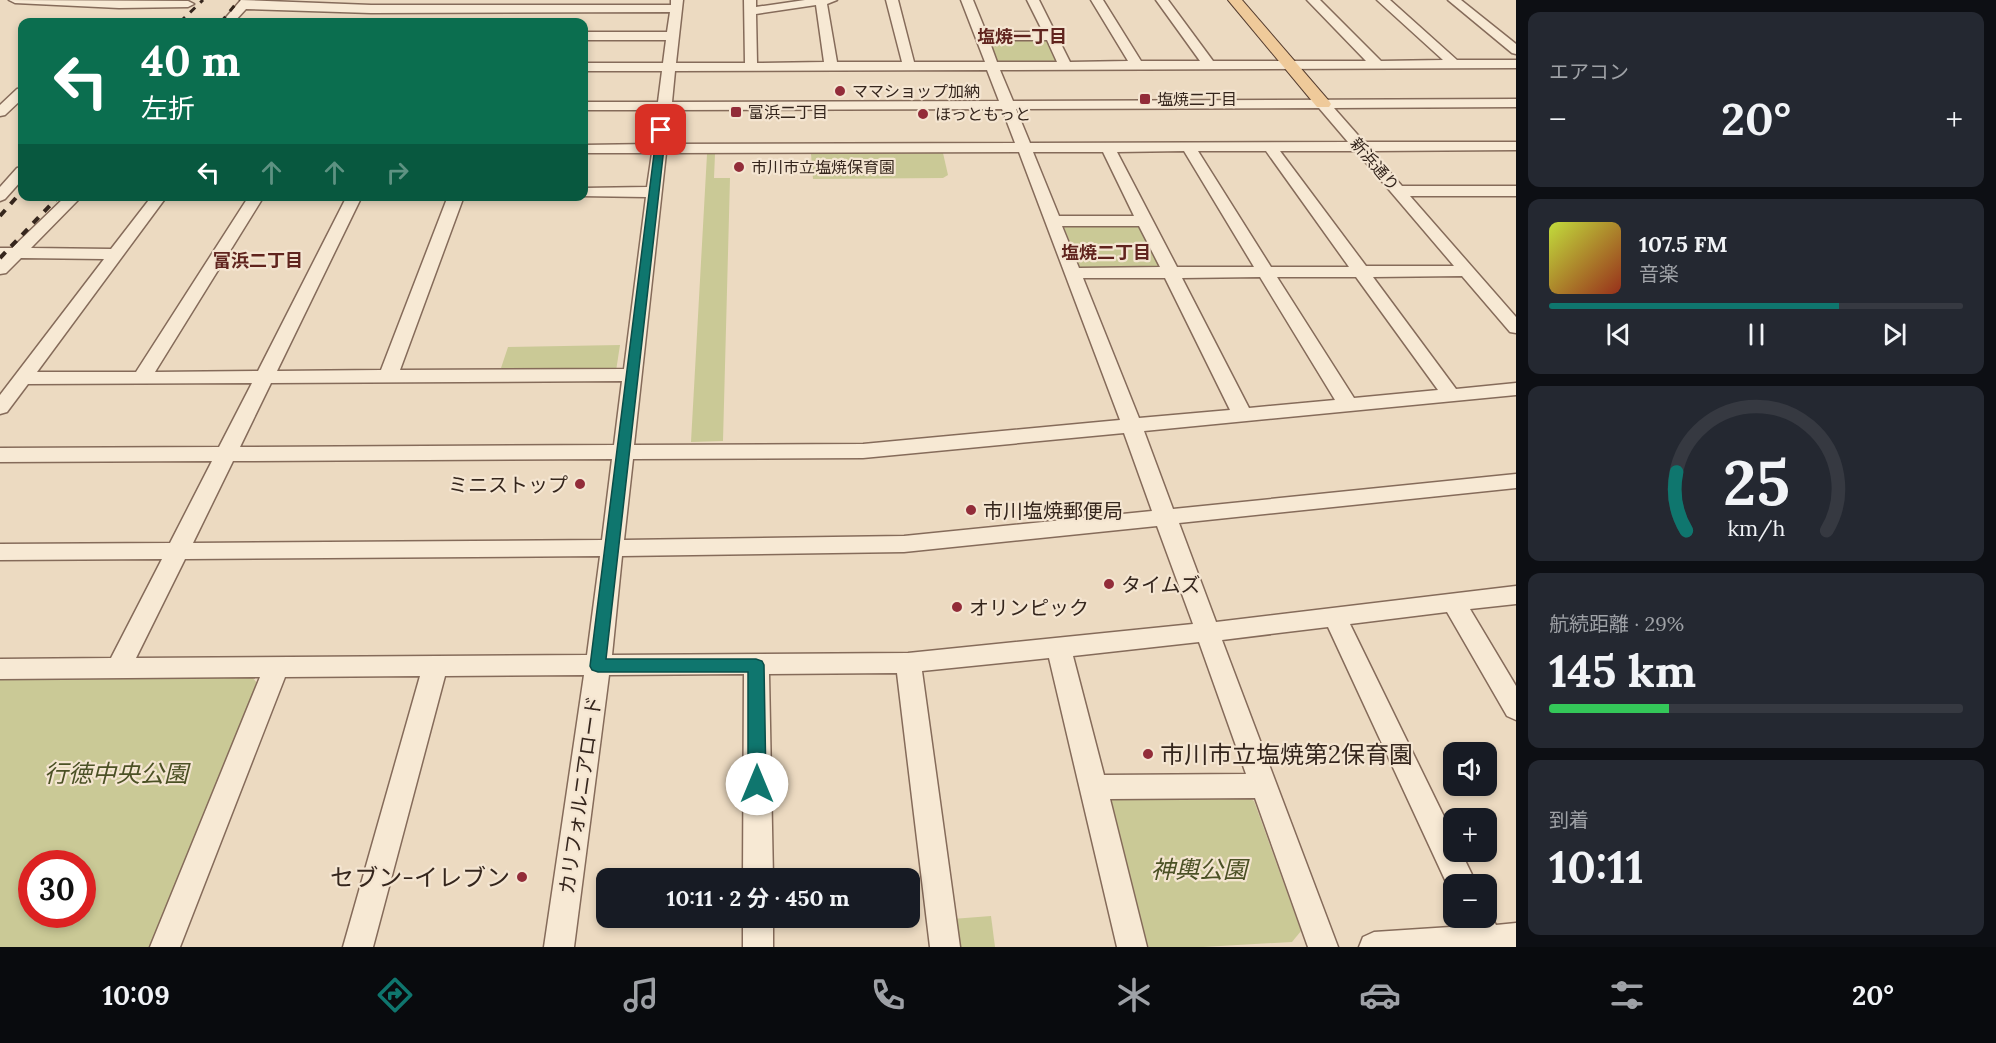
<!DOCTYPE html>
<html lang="ja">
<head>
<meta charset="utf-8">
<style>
  :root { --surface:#171b24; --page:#242831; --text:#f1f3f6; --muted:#9ea1a6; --line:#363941; --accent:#0f766e }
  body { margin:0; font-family:Lora,"Noto Sans JP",serif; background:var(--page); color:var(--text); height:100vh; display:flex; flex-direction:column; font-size:22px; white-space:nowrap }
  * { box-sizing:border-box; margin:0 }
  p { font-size:20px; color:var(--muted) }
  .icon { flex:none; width:33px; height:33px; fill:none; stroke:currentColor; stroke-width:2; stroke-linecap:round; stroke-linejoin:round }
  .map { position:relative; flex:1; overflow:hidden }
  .sheet { display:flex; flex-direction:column; gap:12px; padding:12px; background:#0d0f14; width:480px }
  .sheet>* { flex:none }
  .top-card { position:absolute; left:18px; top:18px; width:570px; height:183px; border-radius:12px; box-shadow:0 3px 9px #0003; background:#0b6e4f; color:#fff; overflow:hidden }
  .fabs { position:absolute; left:1443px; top:742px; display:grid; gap:12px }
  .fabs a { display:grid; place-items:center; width:54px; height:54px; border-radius:12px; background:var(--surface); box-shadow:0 3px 9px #0003; font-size:30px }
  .speed { position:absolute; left:18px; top:850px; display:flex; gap:12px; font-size:30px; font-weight:700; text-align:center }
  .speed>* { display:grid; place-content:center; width:78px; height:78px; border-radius:50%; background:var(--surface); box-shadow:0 3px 9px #0003; line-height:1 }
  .speed .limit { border:9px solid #d22; background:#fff; color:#111 }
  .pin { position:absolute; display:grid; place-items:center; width:51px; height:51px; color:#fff; margin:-26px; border-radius:12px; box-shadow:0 3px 9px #0006 }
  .me { position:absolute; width:66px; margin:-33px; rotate:0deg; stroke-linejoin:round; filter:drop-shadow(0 0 4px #0008) }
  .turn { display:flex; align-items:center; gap:21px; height:126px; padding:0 24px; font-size:27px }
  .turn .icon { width:78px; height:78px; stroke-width:2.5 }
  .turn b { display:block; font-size:42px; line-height:51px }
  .lanes { display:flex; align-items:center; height:57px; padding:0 24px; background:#0003; justify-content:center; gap:30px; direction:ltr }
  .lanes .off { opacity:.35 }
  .big { font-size:45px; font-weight:700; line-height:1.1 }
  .sheet .tile { flex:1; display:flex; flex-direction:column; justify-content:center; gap:9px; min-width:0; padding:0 21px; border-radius:12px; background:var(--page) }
  .sheet .dial { align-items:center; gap:0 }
  .dial svg { height:156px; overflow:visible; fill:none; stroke:var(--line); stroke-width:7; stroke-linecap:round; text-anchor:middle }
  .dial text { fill:var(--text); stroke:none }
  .song { display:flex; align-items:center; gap:18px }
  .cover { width:72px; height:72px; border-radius:9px; background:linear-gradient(135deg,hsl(70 70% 55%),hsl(10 70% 35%)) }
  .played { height:6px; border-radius:3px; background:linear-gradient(90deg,var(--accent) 70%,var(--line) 70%) }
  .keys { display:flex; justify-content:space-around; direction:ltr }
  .heat { display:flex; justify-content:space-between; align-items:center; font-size:33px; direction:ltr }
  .charge { height:9px; border-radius:4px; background:linear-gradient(90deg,#34c759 29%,var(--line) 0) }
  .trip { position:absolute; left:596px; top:868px; width:324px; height:60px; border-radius:12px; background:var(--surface); box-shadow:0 3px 9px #0003; font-weight:700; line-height:60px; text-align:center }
  .tab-bar { display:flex; height:96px; justify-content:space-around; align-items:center; background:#090b0e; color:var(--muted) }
  .tab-bar .icon { width:42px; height:42px }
  .tab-bar .active { color:var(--accent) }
  .tab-bar b { font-size:27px; color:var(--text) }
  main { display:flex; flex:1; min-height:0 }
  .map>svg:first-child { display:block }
  .green { fill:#cac996; fill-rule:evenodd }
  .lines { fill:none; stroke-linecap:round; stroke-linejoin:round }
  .minor-casing { stroke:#856b5a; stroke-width:3 }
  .major-casing { stroke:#533b2e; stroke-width:2 }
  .minor { fill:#f7e9d4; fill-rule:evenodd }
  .major { fill:#efca9a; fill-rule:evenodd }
  .rail-far1 { stroke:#35261d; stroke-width:3; stroke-dasharray:7 7; stroke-linecap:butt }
  .rail { stroke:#35261d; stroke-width:4; stroke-dasharray:8 8; stroke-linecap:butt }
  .route { fill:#0f766e; stroke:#0a4d48; stroke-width:1.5 }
  .poi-dot { fill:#922c39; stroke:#f4e5d1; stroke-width:2 }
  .labels { text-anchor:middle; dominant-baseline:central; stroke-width:4.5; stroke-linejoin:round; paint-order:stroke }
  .far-poi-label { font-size:16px; fill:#35261d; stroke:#f4e5d1; text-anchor:start }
  .far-street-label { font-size:16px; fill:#35261d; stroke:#f4e5d1 }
  .far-neighbourhood-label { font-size:18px; font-weight:bold; fill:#60241e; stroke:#f4e5d1 }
  .poi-label { font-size:20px; fill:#35261d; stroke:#f4e5d1; text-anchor:start }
  .street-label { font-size:20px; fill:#35261d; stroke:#f4e5d1 }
  .near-poi-label { font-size:24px; fill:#35261d; stroke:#f4e5d1; text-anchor:start }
  .near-park-label { font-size:24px; font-style:italic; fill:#4b5125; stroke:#f4e5d1 }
</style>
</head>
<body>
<main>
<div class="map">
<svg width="1516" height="947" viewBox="0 0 1516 947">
  <rect width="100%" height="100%" fill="#ecdac1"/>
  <g class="green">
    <polygon points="986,38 1048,38 1059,62 1056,64 995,62"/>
    <polygon points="943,153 948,175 943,178 813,179 811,154"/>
    <polygon points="707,154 715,154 714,178 730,178 723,441 691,442"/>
    <polygon points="1063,225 1141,225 1160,266 1157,269 1086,269 1080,267"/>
    <polygon points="620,345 616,371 504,371 501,368 508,347"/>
    <path d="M0,676H251L258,684L150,947H0ZM32,864H82V915H32Z"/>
    <polygon points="1111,794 1242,794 1254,801 1301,931 1292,942 1203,947 1149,947 1140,941 1106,800"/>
    <polygon points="991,916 995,947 953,947 952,919"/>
  </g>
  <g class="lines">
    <g class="minor-casing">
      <g id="minor">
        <polygon points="9,0 188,1 194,4 188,7 119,8 15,3"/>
        <path d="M241,0L371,5H671V0H683L676,63H745L744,0H756V7L805,0H837L827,4L837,62H902L886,0H898L914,62H985L961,0H973L986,32H1043L1027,0H1039L1070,62L1128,61L1091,0H1103L1141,61H1200L1156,0H1168L1213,61H1366L1307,0H1320L1381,61L1443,60L1377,0H1390L1457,60H1516V68L1000,70L1013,101L1516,99V107L1334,108L1364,142H1516V150L1371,151L1402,186H1516V196H1410L1516,317V333L1510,332L1462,276L1373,277L1456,389L1516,383V395L1144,431L1173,509L1516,474V488L1179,523L1216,622L1516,586V604L1470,609L1516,686V720L1507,716L1447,612L1350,624L1454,837V852H1461L1477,885H1454V895H1452L1328,627L1222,640L1338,947H1308L1255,798L1110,799L1147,947H1117L1049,658L922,671L960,947H930L897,673L769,674L773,879H743L744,674L609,675L574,947H544L584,675L445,676L373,947H343L420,676L285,677L180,947H150L260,677L0,679V659L111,658L162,559L0,560V544L170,543L212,461L0,462V448L219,447L252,383L28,384L7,412L0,414V395L104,259L21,258L6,273L0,274V248H12L66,196H82L31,248L111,249L152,196H167L37,372H136L249,196H264L155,372L258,371L347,196H362L277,371L381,370L448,196H464L400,370L624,369L646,197L580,196H584V188L647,187L652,153H584V145L653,144L657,110H584V102H658L662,71H584V63H663L666,40H584V32H667L670,12L371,13L246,9L234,22H222ZM816,5L824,62L757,63L756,14ZM989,40H1047L1057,62H997ZM987,70L999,101L672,102L675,71ZM1319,108L1348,142L1030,143L1016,109ZM1002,109L1015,143L667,144L671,110ZM1184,151L1254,267H1177L1117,152ZM1198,151H1266L1349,267H1271ZM1280,151H1356L1454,266H1366ZM1019,152L1120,420L863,444L634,445L666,153ZM1033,152H1103L1134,216H1059ZM1062,226H1139L1160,267L1079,268ZM1260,277L1335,400L1249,408L1182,278ZM1277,277H1356L1438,390L1354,398ZM1083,278H1165L1230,410L1139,418ZM622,381L614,445L240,447L271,383ZM1124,433L1152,511L904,536L624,540L633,459L863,458ZM612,459L602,540L193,543L233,461ZM1157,526L1193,624L908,653L612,655L622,556L904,552ZM600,556L587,655L136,658L185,559ZM1199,642L1246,774L1104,775L1073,656Z"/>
        <polygon points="1448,0 1461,0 1516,44 1516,54 1512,53"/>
        <polygon points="22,88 22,99 5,115 0,116 0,105 17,89"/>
        <polygon points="22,167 22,180 5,199 0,201 0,187 17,168"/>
        <polygon points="1486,907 1496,925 1516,923 1516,947 1359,947 1363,937 1374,932 1466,926 1462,918 1486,918"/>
        <rect x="743" y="918" width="30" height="29"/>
      </g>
    </g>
    <g class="major-casing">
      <polygon id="major" points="1228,0 1242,0 1329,101 1331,104 1329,107 1317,107"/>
    </g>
    <use href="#minor" class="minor"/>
    <use href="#major" class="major"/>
    <g class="rail-far1">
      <polyline points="180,22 203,0"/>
      <polyline points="221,22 239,0"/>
    </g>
    <g class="rail">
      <polyline points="0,216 22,191"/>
      <polyline points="0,258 59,196"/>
    </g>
  </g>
  <polygon class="route" points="661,128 666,130 606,659 756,659 762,661 764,665 766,784 763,789 757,792 751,789 748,784 748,672 598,672 592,670 590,666 657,130"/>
  <g class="poi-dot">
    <circle cx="840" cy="91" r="6"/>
    <rect x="1139" y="93" width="12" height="12" rx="3"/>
    <rect x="730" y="106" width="12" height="12" rx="3"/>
    <circle cx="923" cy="114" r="6"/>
    <circle cx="739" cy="167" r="6"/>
    <circle cx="580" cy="484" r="6"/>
    <circle cx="971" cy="510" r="6"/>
    <circle cx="1109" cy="584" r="6"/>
    <circle cx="957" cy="607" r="6"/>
    <circle cx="1148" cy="754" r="6"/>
    <circle cx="522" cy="877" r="6"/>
  </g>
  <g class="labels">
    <g class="far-poi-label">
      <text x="852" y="91">ママショップ加納</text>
      <text x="1157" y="99">塩焼二丁目</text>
      <text x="748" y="112">富浜二丁目</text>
      <text x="935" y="114">ほっともっと</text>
      <text x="751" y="167">市川市立塩焼保育園</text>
    </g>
    <g class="far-street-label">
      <text transform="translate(1375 164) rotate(49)">新浜通り</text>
    </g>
    <g class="far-neighbourhood-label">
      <text x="1022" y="36">塩焼一丁目</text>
      <text x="1106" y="252">塩焼二丁目</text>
      <text x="258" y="260">富浜二丁目</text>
    </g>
    <g class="poi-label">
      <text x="568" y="484" text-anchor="end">ミニストップ</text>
      <text x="983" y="510">市川塩焼郵便局</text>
      <text x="1121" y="584">タイムズ</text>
      <text x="969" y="607">オリンピック</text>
    </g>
    <g class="street-label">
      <text transform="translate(580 795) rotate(-82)">カリフォルニアロード</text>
    </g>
    <g class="near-poi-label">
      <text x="1160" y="754">市川市立塩焼第2保育園</text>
      <text x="510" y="877" text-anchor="end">セブン-イレブン</text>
    </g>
    <g class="near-park-label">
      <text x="116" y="773">行徳中央公園</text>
      <text x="1199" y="869">神輿公園</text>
    </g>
  </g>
</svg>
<div class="fabs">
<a><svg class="icon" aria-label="sound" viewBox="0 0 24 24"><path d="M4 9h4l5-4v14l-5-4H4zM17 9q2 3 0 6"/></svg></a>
<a>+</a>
<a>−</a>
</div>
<div class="speed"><div class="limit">30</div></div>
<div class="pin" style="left:661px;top:130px;background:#d93025"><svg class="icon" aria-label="arrive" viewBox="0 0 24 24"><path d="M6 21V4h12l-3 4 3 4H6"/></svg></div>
<svg class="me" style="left:757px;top:784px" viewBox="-20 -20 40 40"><circle r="19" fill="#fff"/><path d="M0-13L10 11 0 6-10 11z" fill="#0f766e"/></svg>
<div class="trip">10:11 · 2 分 · 450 m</div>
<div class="top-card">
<div class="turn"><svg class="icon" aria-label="left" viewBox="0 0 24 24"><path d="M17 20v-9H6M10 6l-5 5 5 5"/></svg><div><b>40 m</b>左折</div></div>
<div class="lanes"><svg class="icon" aria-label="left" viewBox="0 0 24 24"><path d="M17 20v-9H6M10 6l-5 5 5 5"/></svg><svg class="icon off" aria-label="ahead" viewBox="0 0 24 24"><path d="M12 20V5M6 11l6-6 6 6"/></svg><svg class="icon off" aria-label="ahead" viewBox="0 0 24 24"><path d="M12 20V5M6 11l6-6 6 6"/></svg><svg class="icon off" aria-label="right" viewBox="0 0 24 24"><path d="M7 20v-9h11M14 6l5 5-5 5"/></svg></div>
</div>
</div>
<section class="sheet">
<div class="tile"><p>エアコン</p>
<div class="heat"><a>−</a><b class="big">20°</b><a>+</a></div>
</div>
<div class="tile">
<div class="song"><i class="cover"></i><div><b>107.5 FM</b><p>音楽</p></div></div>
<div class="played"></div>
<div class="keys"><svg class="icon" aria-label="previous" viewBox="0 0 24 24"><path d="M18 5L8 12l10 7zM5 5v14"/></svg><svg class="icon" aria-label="pause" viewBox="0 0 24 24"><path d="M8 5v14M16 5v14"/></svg><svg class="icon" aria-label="next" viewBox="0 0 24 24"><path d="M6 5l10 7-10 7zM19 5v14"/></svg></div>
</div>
<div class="tile dial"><svg viewBox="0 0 100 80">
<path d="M14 69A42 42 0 1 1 86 69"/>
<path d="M14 69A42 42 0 0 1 9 39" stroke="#0f766e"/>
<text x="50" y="56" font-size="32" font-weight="700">25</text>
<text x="50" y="72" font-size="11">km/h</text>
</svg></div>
<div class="tile"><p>航続距離 · 29%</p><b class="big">145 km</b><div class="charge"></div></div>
<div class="tile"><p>到着</p><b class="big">10:11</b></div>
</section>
</main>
<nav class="tab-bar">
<b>10:09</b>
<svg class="icon active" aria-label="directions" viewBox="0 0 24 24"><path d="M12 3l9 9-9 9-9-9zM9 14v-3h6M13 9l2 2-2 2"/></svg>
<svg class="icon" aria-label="music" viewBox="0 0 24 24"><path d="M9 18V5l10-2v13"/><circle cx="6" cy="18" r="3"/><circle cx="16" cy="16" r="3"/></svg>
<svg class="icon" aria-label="phone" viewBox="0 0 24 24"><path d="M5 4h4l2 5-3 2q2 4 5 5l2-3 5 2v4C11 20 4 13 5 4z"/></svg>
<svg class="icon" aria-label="climate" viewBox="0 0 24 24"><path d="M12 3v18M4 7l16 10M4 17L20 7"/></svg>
<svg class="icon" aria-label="car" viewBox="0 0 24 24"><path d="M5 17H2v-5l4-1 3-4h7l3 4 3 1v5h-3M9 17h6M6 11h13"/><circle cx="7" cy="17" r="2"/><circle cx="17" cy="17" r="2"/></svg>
<svg class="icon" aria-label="filters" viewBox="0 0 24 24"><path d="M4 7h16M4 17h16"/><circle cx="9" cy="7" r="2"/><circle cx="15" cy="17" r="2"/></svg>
<b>20°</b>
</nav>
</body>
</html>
